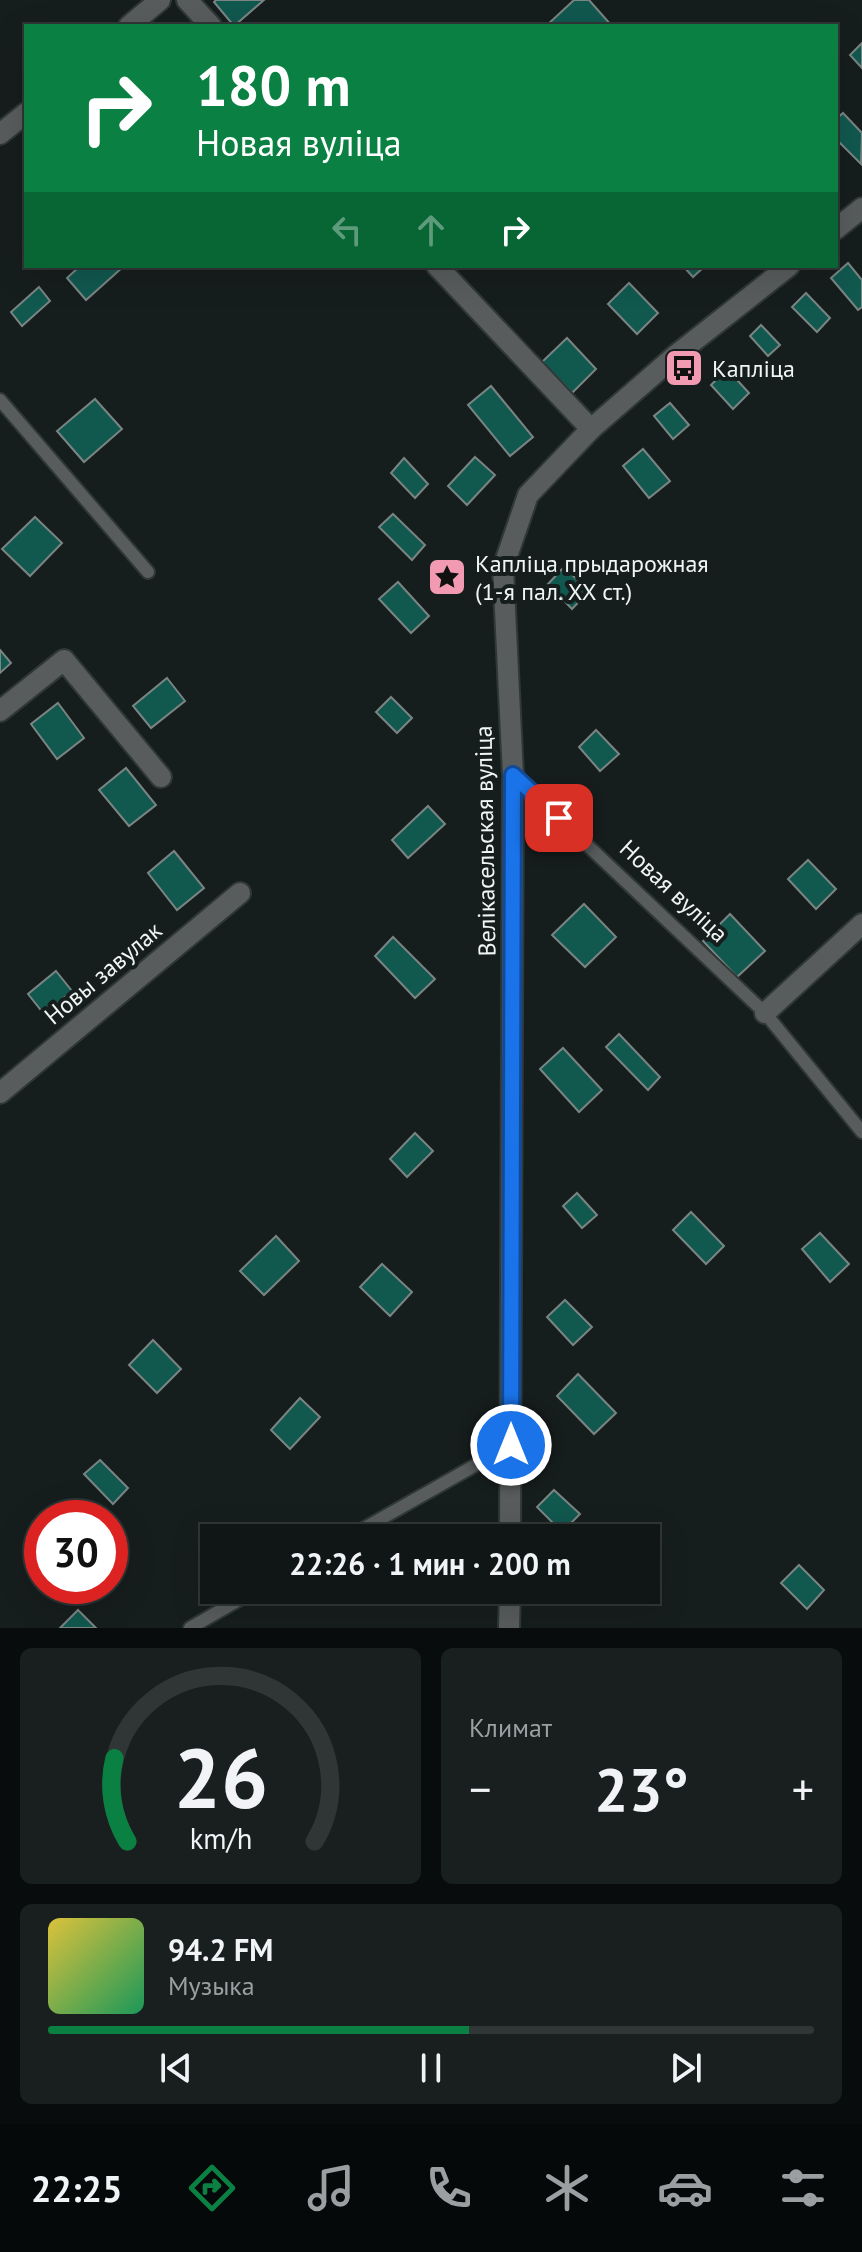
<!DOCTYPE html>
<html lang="ru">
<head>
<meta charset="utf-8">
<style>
  :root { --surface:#101616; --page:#191f1f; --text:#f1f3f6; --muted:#9c9fa1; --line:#303535; --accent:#0b8043 }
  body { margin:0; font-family:"PT Sans",sans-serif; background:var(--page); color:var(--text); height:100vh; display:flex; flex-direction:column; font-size:30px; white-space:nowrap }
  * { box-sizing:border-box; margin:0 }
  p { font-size:26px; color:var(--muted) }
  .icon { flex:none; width:44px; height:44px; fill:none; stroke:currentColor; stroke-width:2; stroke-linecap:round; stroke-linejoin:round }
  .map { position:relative; height:1628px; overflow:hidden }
  .details { display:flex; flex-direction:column; gap:20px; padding:20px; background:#090c0c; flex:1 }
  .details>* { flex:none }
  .banner { position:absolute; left:24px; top:24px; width:814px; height:244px; border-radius:0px; box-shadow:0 8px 32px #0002,0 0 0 2px var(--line); background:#0b8043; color:#fff; overflow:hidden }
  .speed { position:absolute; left:24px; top:1500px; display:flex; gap:16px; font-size:40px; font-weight:700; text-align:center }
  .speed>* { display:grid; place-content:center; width:104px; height:104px; border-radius:50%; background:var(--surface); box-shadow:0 8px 32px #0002,0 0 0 2px var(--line); line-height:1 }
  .speed .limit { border:12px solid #d22; background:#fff; color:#111 }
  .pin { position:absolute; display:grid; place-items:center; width:68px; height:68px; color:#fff; margin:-34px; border-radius:16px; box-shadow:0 4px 12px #0006 }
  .me { position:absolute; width:88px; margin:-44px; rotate:0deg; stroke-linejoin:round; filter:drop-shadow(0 0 6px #0008) }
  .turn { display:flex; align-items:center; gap:28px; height:168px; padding:0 40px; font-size:36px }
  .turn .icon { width:104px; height:104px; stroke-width:2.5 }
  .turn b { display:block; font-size:56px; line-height:68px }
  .lanes { display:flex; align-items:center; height:76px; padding:0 40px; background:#0003; justify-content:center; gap:40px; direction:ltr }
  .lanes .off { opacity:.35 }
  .big { font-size:60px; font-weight:700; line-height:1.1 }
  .details .widget { flex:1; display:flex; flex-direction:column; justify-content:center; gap:12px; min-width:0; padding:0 28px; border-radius:12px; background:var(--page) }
  .details .dial { align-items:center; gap:0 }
  .dial svg { height:208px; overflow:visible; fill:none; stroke:var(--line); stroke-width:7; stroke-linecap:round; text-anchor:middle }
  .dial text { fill:var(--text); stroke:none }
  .song { display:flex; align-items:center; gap:24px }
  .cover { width:96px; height:96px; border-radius:12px; background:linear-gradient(135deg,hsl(50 70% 55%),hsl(150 70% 35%)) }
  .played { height:8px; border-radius:4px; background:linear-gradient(90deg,var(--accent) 55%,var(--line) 55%) }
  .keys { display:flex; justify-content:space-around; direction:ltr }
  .heat { display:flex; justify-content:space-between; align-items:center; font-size:44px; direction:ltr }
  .details .tiles { flex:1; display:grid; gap:20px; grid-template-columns:1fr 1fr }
  .widget:last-child { grid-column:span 2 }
  .trip { position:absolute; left:200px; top:1524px; width:460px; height:80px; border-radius:0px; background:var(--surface); box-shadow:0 8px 32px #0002,0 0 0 2px var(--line); font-weight:700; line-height:80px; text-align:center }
  .tabs { display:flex; height:128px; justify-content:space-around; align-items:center; background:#060909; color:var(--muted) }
  .tabs .icon { width:56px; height:56px }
  .tabs .active { color:var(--accent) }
  .tabs b { font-size:36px; color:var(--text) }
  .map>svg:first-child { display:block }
  .building { fill:#11584f; stroke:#7a8482; stroke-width:2 }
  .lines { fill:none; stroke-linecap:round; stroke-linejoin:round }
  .lane-casing { stroke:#303837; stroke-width:16 }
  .street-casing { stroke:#303837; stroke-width:24 }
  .lane { stroke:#585c5c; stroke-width:12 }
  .street { stroke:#585c5c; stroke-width:20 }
  .route-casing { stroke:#114b97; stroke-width:20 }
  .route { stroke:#1a73e8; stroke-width:14 }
  .labels { text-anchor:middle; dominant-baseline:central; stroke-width:8; stroke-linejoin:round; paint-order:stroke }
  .poi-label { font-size:24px; fill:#eff5f3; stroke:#161e1d; text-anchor:start }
  .street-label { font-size:24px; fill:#eff5f3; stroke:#161e1d }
</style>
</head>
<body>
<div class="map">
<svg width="862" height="1628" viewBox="0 0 862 1628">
  <rect width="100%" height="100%" fill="#161e1d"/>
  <g class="building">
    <polygon points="216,0 264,0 234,26 214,2"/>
    <polygon points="574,0 589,0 612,26 546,26"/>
    <polygon points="862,43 862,68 850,55"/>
    <polygon points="843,113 862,133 861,164 836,139 836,119"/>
    <polygon points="848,263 862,280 862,307 858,310 831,278"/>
    <polygon points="80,266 122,266 123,267 86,300 67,278"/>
    <polygon points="683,266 705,266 693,277"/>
    <polygon points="629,283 658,313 637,334 608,304"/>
    <polygon points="39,287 50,301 22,326 11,312"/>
    <polygon points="806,293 830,318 817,332 792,307"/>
    <polygon points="761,325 780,345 768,356 750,336"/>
    <polygon points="567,338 596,369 572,393 542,362"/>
    <polygon points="727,369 749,393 733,409 711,385"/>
    <polygon points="491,386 533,437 510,456 468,405"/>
    <polygon points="95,399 122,429 84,462 57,431"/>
    <polygon points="670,403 689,425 673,439 654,416"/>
    <polygon points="643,449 670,481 649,498 623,466"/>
    <polygon points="475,457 495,475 467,505 448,486"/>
    <polygon points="404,458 428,484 415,498 391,473"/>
    <polygon points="393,514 425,545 412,560 379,527"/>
    <polygon points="35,517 62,543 30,576 2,549"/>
    <polygon points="564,567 589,591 572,609 548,584"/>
    <polygon points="398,582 429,616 411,633 379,599"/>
    <polygon points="0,650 11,663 0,673"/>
    <polygon points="167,678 185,701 151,728 133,706"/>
    <polygon points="391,697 412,718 397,733 376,712"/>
    <polygon points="58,703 84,738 57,759 31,724"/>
    <polygon points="596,730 619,754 600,771 579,747"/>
    <polygon points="126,768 156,805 129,826 99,790"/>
    <polygon points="428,806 445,824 408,858 392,840"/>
    <polygon points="174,851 204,888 177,910 148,873"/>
    <polygon points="808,860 836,889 816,909 788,879"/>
    <polygon points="584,904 616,937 585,967 552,935"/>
    <polygon points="730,914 765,951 737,977 703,941"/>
    <polygon points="393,937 435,979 415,998 375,956"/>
    <polygon points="56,971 72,991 44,1014 28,994"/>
    <polygon points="619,1034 660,1077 648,1090 606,1047"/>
    <polygon points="563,1048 602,1090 579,1112 540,1069"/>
    <polygon points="415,1133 433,1151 407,1177 390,1159"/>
    <polygon points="577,1193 597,1215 582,1228 563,1206"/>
    <polygon points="691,1212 724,1246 706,1264 673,1230"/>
    <polygon points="820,1233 849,1264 830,1282 802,1249"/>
    <polygon points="276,1236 299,1261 264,1295 240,1271"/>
    <polygon points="382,1264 412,1292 390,1316 360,1287"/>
    <polygon points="565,1300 592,1327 573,1345 547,1317"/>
    <polygon points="153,1340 181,1369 157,1393 129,1365"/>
    <polygon points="578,1374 616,1413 594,1434 557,1396"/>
    <polygon points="300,1398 320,1417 290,1449 271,1430"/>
    <polygon points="100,1460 128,1488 113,1504 84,1474"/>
    <polygon points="554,1490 580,1514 562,1532 537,1507"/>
    <polygon points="799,1565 824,1590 807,1609 781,1583"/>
    <polygon points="78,1610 96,1628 60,1628"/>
  </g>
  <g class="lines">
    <g class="lane-casing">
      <g id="lane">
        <polyline points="0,400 148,572"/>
        <polyline points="513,775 765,1013 862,1132"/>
        <polyline points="347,1538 511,1445"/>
        <polyline points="190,1628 256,1590"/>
      </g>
    </g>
    <g class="street-casing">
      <g id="street">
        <polyline points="187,0 211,26"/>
        <polyline points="129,26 160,0"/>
        <polyline points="0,134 26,113"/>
        <polyline points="836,229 862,208"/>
        <polyline points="437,266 591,429"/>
        <polyline points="0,711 64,660 161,777"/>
        <polyline points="765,1013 862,924"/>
        <polyline points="0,1093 240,893"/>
        <polyline points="510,1538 513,775 503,568 528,495 591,429 676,355 789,266"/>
        <polyline points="509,1628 510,1590"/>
      </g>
    </g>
    <use href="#lane" class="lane"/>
    <use href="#street" class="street"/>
  </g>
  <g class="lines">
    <g class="route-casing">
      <polyline id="route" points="511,1445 513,775 559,818"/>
    </g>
    <use href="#route" class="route"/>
  </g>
  <defs>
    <g id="bus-square" transform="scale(2)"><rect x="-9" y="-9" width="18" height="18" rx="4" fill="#f19ab1" stroke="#161e1d"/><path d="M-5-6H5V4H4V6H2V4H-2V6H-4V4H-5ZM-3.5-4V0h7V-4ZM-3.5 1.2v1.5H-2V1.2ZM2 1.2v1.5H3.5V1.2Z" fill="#111"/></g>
    <g id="sight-square" transform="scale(2)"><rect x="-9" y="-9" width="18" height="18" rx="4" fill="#f19ab1" stroke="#161e1d"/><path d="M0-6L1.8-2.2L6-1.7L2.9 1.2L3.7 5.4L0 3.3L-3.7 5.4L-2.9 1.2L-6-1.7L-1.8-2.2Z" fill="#111"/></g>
  </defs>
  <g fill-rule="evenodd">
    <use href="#bus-square" x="684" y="368"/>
    <use href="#sight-square" x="447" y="577"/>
  </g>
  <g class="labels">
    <g class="poi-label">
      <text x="712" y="368">Капліца</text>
      <text x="475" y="563">Капліца прыдарожная<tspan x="475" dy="28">(1-я пал. XX ст.)</tspan></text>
    </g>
    <g class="street-label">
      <text transform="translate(485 841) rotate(-91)">Велікасельская вуліца</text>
      <text transform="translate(674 891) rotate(43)">Новая вуліца</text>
      <text transform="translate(103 973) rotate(-40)">Новы завулак</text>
    </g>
  </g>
</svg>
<div class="speed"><div class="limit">30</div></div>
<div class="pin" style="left:559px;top:818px;background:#d93025"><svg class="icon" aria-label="arrive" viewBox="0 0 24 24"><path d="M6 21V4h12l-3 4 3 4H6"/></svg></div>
<svg class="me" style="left:511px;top:1445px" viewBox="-20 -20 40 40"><circle r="17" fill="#1a73e8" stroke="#fff" stroke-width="3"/><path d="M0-11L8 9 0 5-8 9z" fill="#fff"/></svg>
<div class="trip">22:26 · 1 мин · 200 m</div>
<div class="banner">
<div class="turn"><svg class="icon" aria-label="right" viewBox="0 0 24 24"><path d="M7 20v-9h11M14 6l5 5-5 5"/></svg><div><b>180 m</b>Новая вуліца</div></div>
<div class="lanes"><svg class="icon off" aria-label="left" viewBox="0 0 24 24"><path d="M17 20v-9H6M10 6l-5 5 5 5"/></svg><svg class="icon off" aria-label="ahead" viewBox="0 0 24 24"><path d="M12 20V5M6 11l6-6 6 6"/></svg><svg class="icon" aria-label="right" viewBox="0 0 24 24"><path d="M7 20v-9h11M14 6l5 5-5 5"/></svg></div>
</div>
</div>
<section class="details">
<div class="tiles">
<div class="widget dial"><svg viewBox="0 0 100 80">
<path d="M14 69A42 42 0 1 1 86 69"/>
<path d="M14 69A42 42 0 0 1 9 37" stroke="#0b8043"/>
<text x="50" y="56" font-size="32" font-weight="700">26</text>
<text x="50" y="72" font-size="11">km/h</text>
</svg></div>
<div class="widget"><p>Климат</p>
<div class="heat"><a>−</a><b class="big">23°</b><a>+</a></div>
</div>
<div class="widget">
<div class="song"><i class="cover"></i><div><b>94.2 FM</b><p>Музыка</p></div></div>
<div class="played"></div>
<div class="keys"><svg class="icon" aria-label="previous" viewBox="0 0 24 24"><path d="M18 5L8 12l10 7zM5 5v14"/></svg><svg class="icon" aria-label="pause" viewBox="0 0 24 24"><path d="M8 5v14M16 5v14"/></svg><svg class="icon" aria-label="next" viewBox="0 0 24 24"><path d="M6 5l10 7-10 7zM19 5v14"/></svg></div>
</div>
</div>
</section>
<nav class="tabs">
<b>22:25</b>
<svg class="icon active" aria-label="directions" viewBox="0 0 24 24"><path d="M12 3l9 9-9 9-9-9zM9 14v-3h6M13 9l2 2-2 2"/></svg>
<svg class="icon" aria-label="music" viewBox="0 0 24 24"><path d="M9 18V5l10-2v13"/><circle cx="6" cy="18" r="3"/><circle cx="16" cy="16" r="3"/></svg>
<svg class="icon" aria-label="phone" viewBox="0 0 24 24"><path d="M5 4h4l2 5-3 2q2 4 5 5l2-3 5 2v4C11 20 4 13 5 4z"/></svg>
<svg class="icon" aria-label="climate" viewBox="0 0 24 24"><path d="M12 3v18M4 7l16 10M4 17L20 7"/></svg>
<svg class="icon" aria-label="car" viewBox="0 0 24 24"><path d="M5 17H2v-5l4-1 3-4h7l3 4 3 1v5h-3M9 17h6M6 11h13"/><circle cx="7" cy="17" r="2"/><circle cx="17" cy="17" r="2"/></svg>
<svg class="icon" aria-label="filters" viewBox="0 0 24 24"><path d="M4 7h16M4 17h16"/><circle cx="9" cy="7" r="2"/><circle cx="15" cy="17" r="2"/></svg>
</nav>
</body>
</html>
